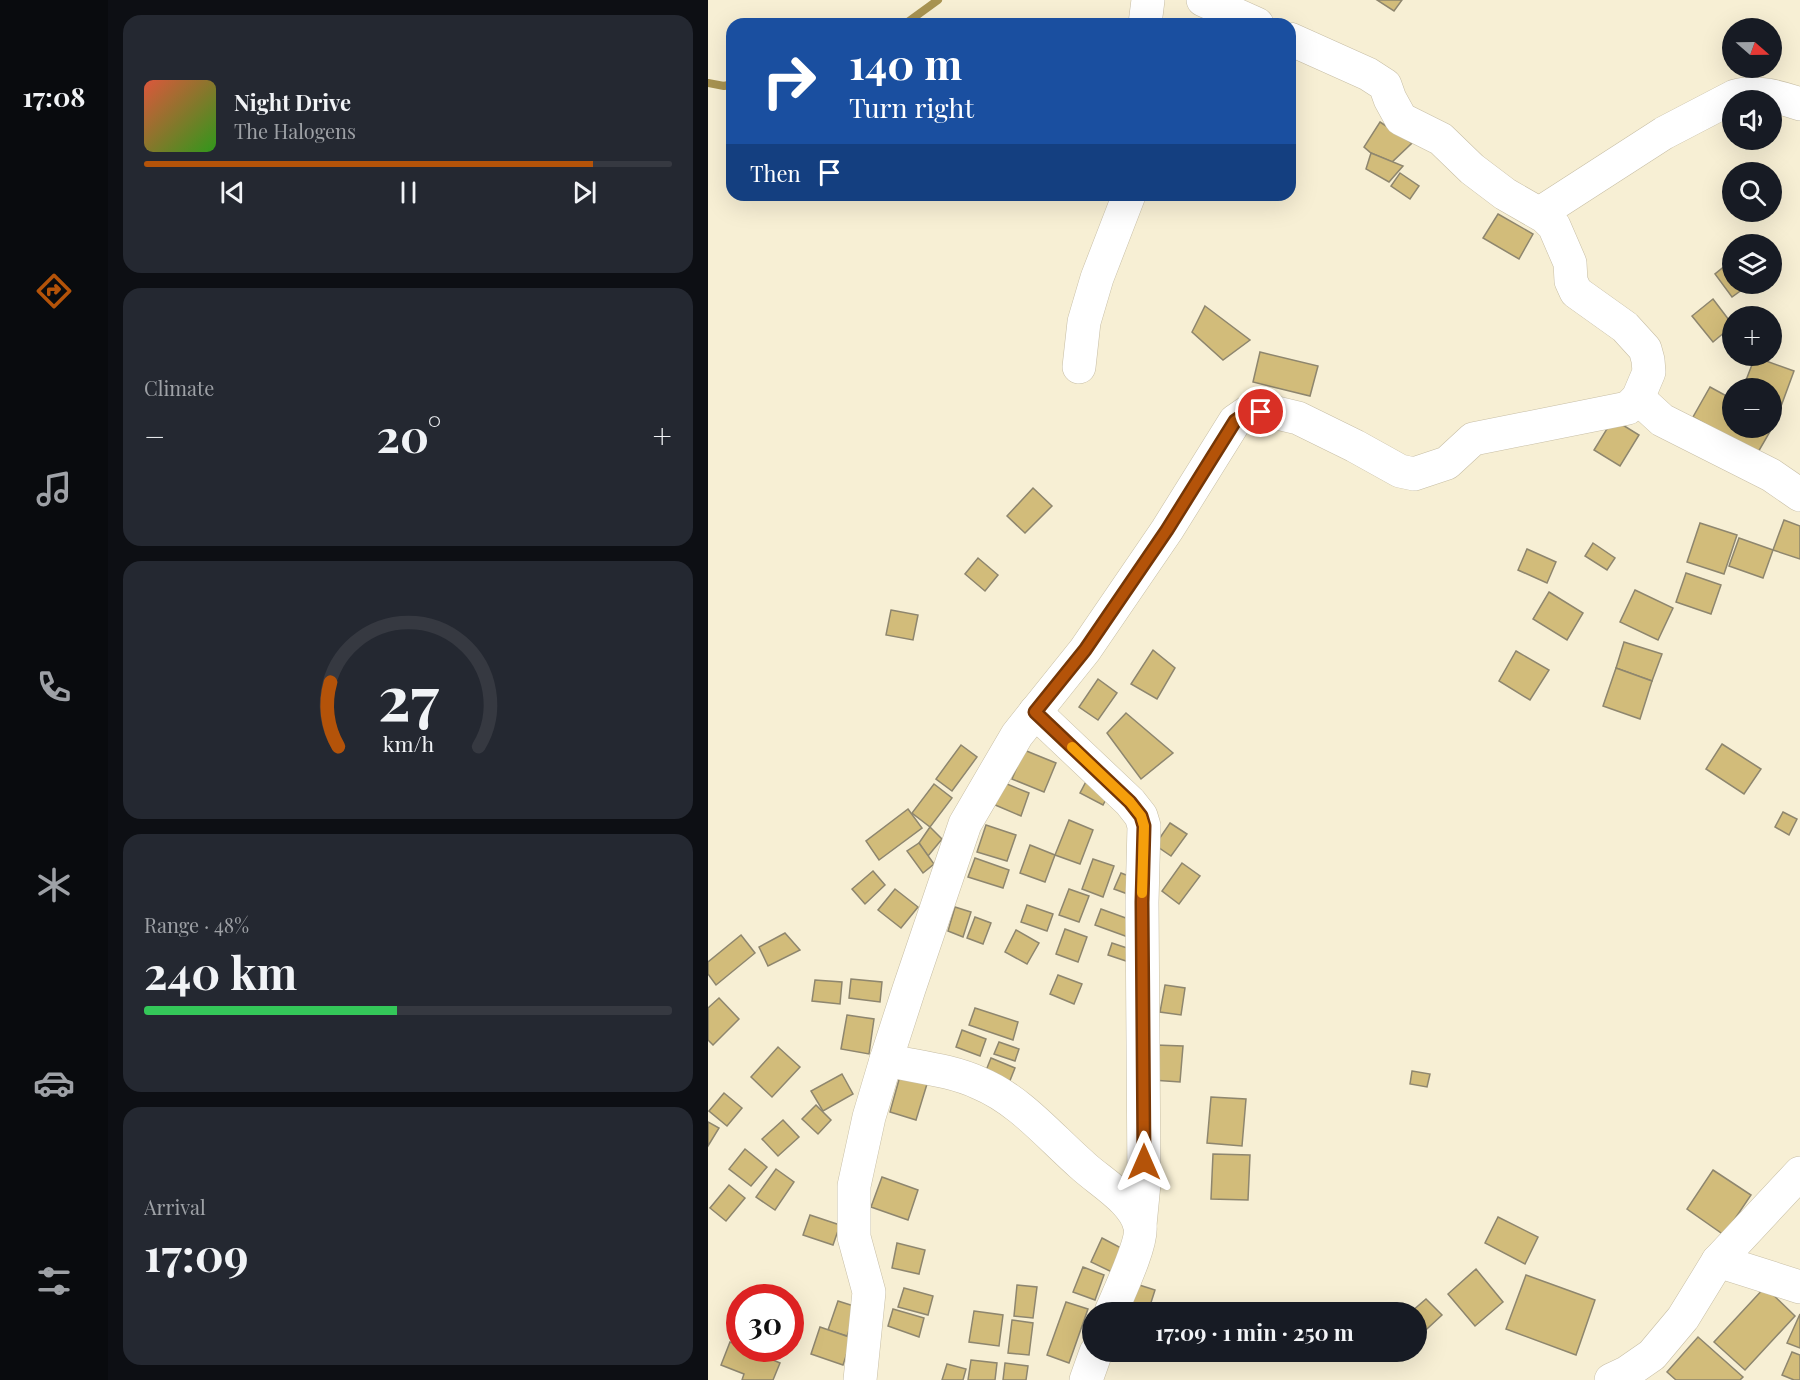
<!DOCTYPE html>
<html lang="en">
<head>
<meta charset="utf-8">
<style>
  :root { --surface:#171b24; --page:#242831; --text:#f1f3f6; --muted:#9ea1a6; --line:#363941; --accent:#b45309 }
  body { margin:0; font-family:"Playfair Display",serif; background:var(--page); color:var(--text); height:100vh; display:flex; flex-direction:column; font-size:22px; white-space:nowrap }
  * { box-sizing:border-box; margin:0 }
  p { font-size:20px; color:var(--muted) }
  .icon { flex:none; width:33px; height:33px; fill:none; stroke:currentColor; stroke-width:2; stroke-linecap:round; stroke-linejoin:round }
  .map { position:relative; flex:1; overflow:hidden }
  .side { display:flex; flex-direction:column; gap:15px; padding:15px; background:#0d0f14; width:600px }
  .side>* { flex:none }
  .top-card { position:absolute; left:18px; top:18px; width:570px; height:183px; border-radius:18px; box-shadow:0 6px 24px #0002; background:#1a4fa0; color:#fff; overflow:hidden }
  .needle { width:39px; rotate:110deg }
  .controls { position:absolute; left:1014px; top:18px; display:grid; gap:12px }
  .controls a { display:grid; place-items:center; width:60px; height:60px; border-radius:50%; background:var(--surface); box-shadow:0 6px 24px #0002; font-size:30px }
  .speed { position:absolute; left:18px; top:1284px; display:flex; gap:12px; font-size:30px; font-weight:700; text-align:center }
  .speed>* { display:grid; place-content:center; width:78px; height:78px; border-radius:50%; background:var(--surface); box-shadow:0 6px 24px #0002; line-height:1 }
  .speed .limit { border:9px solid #d22; background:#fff; color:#111 }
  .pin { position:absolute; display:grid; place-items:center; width:51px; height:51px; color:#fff; margin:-26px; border:3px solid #fff; border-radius:50%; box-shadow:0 2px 6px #0007 }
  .me { position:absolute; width:66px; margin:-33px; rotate:0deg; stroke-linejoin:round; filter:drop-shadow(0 0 4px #0008) }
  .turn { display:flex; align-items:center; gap:21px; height:126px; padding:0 24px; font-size:27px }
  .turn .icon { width:78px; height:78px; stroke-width:2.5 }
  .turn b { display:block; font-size:42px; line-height:51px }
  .then { display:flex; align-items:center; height:57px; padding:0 24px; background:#0003; gap:12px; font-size:22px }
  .big { font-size:45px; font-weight:700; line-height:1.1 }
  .side .tile { flex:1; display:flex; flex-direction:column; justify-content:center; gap:9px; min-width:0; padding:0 21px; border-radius:18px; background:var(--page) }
  .side .dial { align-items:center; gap:0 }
  .dial svg { height:156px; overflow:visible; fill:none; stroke:var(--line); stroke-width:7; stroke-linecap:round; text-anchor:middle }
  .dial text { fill:var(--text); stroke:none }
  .song { display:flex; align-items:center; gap:18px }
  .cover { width:72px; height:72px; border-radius:9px; background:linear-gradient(135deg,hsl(10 70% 55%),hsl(110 70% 35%)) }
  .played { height:6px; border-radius:3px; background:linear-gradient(90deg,var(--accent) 85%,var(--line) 85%) }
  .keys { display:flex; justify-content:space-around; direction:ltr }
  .heat { display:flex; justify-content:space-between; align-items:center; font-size:33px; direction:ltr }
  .charge { height:9px; border-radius:4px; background:linear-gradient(90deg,#34c759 48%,var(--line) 0) }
  .trip { position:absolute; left:374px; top:1302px; width:345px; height:60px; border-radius:30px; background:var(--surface); box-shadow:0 6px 24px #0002; font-weight:700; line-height:60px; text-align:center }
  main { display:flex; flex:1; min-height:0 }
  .dock { display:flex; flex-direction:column; width:108px; justify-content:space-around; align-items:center; background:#090b0e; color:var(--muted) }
  .dock .icon { width:42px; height:42px }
  .dock .active { color:var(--accent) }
  .dock b { font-size:27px; color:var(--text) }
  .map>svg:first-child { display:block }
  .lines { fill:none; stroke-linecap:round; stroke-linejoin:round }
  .stream { stroke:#a89351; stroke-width:8 }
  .building { fill:#d2bc7a; stroke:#8e866e; stroke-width:1.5 }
  .minor-casing { stroke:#c7bea5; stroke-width:34 }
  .minor { stroke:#fff; stroke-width:33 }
  .route-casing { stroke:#753606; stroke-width:15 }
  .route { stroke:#b45309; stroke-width:10 }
  .slow { stroke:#f59e0b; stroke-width:10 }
</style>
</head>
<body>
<main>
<nav class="dock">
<b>17:08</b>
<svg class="icon active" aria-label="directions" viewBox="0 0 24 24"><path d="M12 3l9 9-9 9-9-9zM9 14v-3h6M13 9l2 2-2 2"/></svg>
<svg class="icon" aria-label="music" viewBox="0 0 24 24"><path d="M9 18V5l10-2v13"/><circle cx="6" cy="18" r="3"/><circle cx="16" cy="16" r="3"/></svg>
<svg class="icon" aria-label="phone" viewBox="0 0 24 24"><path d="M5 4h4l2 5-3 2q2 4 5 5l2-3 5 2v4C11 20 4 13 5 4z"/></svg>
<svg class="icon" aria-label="climate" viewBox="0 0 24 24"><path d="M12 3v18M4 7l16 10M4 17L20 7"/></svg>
<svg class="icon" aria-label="car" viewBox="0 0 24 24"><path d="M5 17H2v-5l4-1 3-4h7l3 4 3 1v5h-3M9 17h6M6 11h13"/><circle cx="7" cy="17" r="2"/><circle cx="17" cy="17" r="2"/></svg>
<svg class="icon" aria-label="filters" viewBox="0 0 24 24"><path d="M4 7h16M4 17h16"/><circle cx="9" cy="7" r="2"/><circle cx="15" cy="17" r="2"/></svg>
</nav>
<section class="side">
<div class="tile">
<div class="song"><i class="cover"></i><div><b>Night Drive</b><p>The Halogens</p></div></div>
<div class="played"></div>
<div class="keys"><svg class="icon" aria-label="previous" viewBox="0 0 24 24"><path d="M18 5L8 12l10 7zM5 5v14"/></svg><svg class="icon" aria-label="pause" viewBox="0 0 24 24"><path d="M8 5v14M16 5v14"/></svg><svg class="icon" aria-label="next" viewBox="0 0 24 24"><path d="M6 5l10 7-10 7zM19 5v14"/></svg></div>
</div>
<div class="tile"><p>Climate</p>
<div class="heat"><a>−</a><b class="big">20°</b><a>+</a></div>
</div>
<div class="tile dial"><svg viewBox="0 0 100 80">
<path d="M14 69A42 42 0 1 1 86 69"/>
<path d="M14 69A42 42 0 0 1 10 36" stroke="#b45309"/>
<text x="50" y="56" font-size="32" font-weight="700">27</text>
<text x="50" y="72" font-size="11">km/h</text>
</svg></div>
<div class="tile"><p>Range · 48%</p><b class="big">240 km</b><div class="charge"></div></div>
<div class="tile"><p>Arrival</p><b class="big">17:09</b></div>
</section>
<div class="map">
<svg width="1092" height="1380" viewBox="0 0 1092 1380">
  <rect width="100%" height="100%" fill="#f7efd4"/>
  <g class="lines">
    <g class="stream">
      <polyline points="197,24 230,0"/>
      <polyline points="0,83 16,86 24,84"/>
    </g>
  </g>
  <g class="building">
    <polygon points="669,0 694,0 686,11"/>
    <polygon points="672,122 704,143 684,162 663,153 656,147"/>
    <polygon points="663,153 695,166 681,182 658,169"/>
    <polygon points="692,173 711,186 702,199 683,186"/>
    <polygon points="790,214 825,234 811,259 775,238"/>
    <polygon points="1024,260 1024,284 1042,284 1024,297 1007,274"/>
    <polygon points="1005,299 1024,324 1024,326 1005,342 984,316"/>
    <polygon points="497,306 542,340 515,360 484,332"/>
    <polygon points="552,352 610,366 602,396 545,382"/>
    <polygon points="1047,357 1086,371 1072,409 1064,406 1064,388 1035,388"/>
    <polygon points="1002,387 1024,399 1024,428 1064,428 1064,422 1067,423 1049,454 985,417"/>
    <polygon points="905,419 931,435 912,466 886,450"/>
    <polygon points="325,488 344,506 317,533 299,516"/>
    <polygon points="1076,520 1092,526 1092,559 1065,550"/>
    <polygon points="992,523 1029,535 1016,574 979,562"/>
    <polygon points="1031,538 1065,550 1055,578 1021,566"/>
    <polygon points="885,543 907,558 899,570 877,556"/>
    <polygon points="819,549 848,562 839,583 810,570"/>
    <polygon points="270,558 290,575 277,591 257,574"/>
    <polygon points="978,573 1013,585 1003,614 968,602"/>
    <polygon points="927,590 965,608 950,640 912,622"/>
    <polygon points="841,592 875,613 859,640 825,619"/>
    <polygon points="183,610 210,615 205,640 178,635"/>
    <polygon points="916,642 954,654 944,681 908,668"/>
    <polygon points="445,650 467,668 449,699 423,684"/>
    <polygon points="808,651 841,670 822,700 791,681"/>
    <polygon points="908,668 944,681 932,719 895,706"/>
    <polygon points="390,679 409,693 390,720 371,707"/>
    <polygon points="418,713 465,753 433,779 399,733"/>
    <polygon points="1014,744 1053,769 1036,794 998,769"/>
    <polygon points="253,745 269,757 244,791 228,779"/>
    <polygon points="316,750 348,763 336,792 304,779"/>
    <polygon points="381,776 404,788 395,805 372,793"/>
    <polygon points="294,782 321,793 313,816 285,804"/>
    <polygon points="226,784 244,798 222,827 204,813"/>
    <polygon points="200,809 214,828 171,860 158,841"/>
    <polygon points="1075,812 1089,819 1081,835 1067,827"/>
    <polygon points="361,820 385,830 372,864 347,855"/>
    <polygon points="462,823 479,834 463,856 447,845"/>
    <polygon points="278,825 308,835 299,861 269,852"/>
    <polygon points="222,827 234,839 220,856 211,843"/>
    <polygon points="211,843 226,864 215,873 199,851"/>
    <polygon points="322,845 347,855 337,882 312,873"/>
    <polygon points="267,858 301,870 295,888 260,877"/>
    <polygon points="385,859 406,866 395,897 374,889"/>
    <polygon points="474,863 492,876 471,904 454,891"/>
    <polygon points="165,871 177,885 157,904 144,889"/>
    <polygon points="413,873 431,880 425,896 406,889"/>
    <polygon points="187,889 210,907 193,928 170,910"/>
    <polygon points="361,889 381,896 371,922 351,915"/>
    <polygon points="319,905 345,914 339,931 313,922"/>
    <polygon points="247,907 263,912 255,937 240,931"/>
    <polygon points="393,909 426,921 420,937 387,925"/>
    <polygon points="267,917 283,923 275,944 259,938"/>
    <polygon points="357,929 379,937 370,962 348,954"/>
    <polygon points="308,930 331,943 319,964 297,952"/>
    <polygon points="77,933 92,950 60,966 51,947"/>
    <polygon points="33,935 47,953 8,985 0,974 0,962"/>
    <polygon points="404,943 425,950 421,962 400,955"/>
    <polygon points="350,975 374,984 366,1004 342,994"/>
    <polygon points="143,979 174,982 172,1002 141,998"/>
    <polygon points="107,980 134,982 132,1004 104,1001"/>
    <polygon points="457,985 477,988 473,1015 452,1012"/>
    <polygon points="11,998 31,1019 5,1045 0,1040 0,1008"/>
    <polygon points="267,1008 310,1022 305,1040 261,1025"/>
    <polygon points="139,1015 166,1019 161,1054 133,1049"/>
    <polygon points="254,1030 278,1039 272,1056 248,1047"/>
    <polygon points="291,1042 311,1049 307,1061 286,1054"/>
    <polygon points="447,1045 475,1046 472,1082 444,1080"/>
    <polygon points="70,1047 92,1067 64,1097 43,1077"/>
    <polygon points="283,1058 307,1068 299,1088 275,1078"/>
    <polygon points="704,1071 722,1074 719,1087 702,1084"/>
    <polygon points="134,1074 145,1094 115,1111 103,1091"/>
    <polygon points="192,1076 219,1084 208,1120 182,1112"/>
    <polygon points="16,1093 34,1108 19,1126 1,1111"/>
    <polygon points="503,1097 538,1099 534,1146 499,1143"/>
    <polygon points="108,1105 123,1120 110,1134 94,1119"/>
    <polygon points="75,1120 91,1137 70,1156 54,1139"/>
    <polygon points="0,1122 11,1128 0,1146"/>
    <polygon points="37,1149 59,1167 43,1186 21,1169"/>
    <polygon points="505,1154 542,1155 540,1200 503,1199"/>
    <polygon points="68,1169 86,1182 67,1210 48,1197"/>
    <polygon points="1005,1170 1043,1195 1016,1235 979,1209"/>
    <polygon points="174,1177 210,1190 200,1220 163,1207"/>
    <polygon points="21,1185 37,1198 18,1221 2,1208"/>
    <polygon points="102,1215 132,1225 125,1245 95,1235"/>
    <polygon points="790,1217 830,1237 817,1264 777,1243"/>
    <polygon points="394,1238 417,1250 406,1273 383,1262"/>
    <polygon points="189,1243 217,1250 211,1274 184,1268"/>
    <polygon points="375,1267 396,1275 387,1300 365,1292"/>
    <polygon points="768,1269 795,1302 767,1326 740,1294"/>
    <polygon points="818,1275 887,1300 868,1355 798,1329"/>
    <polygon points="425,1283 447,1290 440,1312 414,1312"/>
    <polygon points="309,1285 329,1287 325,1318 306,1316"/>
    <polygon points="1057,1287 1087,1316 1037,1370 1006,1342"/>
    <polygon points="196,1288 225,1296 220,1315 190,1307"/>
    <polygon points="718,1299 734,1315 708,1339 708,1312 703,1312"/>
    <polygon points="130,1301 149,1307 139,1336 120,1330"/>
    <polygon points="358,1302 380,1309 361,1363 339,1355"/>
    <polygon points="185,1309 216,1318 211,1337 180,1326"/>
    <polygon points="266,1311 295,1315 291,1346 261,1342"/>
    <polygon points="1092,1314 1092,1348 1079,1343"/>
    <polygon points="304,1320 325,1323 321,1355 300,1353"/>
    <polygon points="112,1327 144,1338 135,1365 103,1354"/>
    <polygon points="990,1337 1035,1377 1032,1380 968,1380 959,1372"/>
    <polygon points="22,1342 32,1346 32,1348 37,1348 72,1363 65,1380 34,1380 36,1374 13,1365"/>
    <polygon points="1084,1352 1092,1355 1092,1380 1086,1380 1074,1375"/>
    <polygon points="263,1360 289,1363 287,1380 260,1380"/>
    <polygon points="297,1363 320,1366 318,1380 295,1380"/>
    <polygon points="239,1364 258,1369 255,1380 234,1380"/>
  </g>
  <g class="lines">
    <g class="minor-casing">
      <g id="minor">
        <polyline points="495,0 549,24"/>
        <polyline points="437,24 440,0"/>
        <path d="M832,213L956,133L1027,96C1047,90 1072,97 1092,104"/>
        <polyline points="371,367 376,322 389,278 421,195"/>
        <polyline points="930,398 954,420 1063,475 1092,495"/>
        <polyline points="327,712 422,802 433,816 436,826 434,902 436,1184 432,1225"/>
        <path d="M178,1060C209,1067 243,1070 271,1083C312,1100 341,1136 374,1165C392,1182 427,1201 432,1227C435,1242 410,1295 403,1312"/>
        <polyline points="1010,1261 1092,1287"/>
        <polyline points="152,1380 161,1292 146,1237 146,1186 161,1117 178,1060 201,989 257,824 309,735 377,650 459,530 527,421 540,412 565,412 590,418 647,446 692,471 706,474 739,463 765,439 920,408 930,398 941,372 940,360 937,349 917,327 868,292 863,281 862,263 846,226 837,217 797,194 764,169 733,139 693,119 682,99 677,85 660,74 582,39"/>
        <polyline points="378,1380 388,1352"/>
        <polyline points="903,1380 918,1373 944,1355 975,1318 1010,1261 1092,1173"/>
      </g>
    </g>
    <use href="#minor" class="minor"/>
  </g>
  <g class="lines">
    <g class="route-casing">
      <polyline id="route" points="436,1162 434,902 436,826 433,816 422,802 327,712 377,650 459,530 527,421 540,412 553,412"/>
    </g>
    <use href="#route" class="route"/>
    <polyline class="slow" points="364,747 422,802 433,816 436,826 434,893"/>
  </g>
</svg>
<div class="controls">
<a><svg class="needle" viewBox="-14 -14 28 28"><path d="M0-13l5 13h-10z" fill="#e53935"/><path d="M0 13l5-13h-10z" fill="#9ea1a6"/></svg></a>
<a><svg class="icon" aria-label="sound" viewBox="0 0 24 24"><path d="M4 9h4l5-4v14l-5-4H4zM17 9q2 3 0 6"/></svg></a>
<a><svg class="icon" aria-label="search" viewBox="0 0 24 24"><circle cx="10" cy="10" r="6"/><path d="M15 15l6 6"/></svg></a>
<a><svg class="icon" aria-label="layers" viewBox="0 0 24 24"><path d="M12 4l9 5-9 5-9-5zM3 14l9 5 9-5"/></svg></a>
<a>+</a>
<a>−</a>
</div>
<div class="speed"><div class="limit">30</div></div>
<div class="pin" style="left:553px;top:412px;background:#d93025"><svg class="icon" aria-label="arrive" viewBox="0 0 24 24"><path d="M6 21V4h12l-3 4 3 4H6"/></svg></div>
<svg class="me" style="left:436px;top:1162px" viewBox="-20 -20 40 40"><path d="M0-17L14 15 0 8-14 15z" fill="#b45309" stroke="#fff" stroke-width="4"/></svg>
<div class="trip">17:09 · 1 min · 250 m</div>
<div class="top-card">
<div class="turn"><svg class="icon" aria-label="right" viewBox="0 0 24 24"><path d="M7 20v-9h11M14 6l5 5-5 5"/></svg><div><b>140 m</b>Turn right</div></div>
<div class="then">Then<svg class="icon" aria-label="arrive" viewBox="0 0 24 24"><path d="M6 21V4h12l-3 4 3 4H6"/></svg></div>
</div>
</div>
</main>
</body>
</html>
